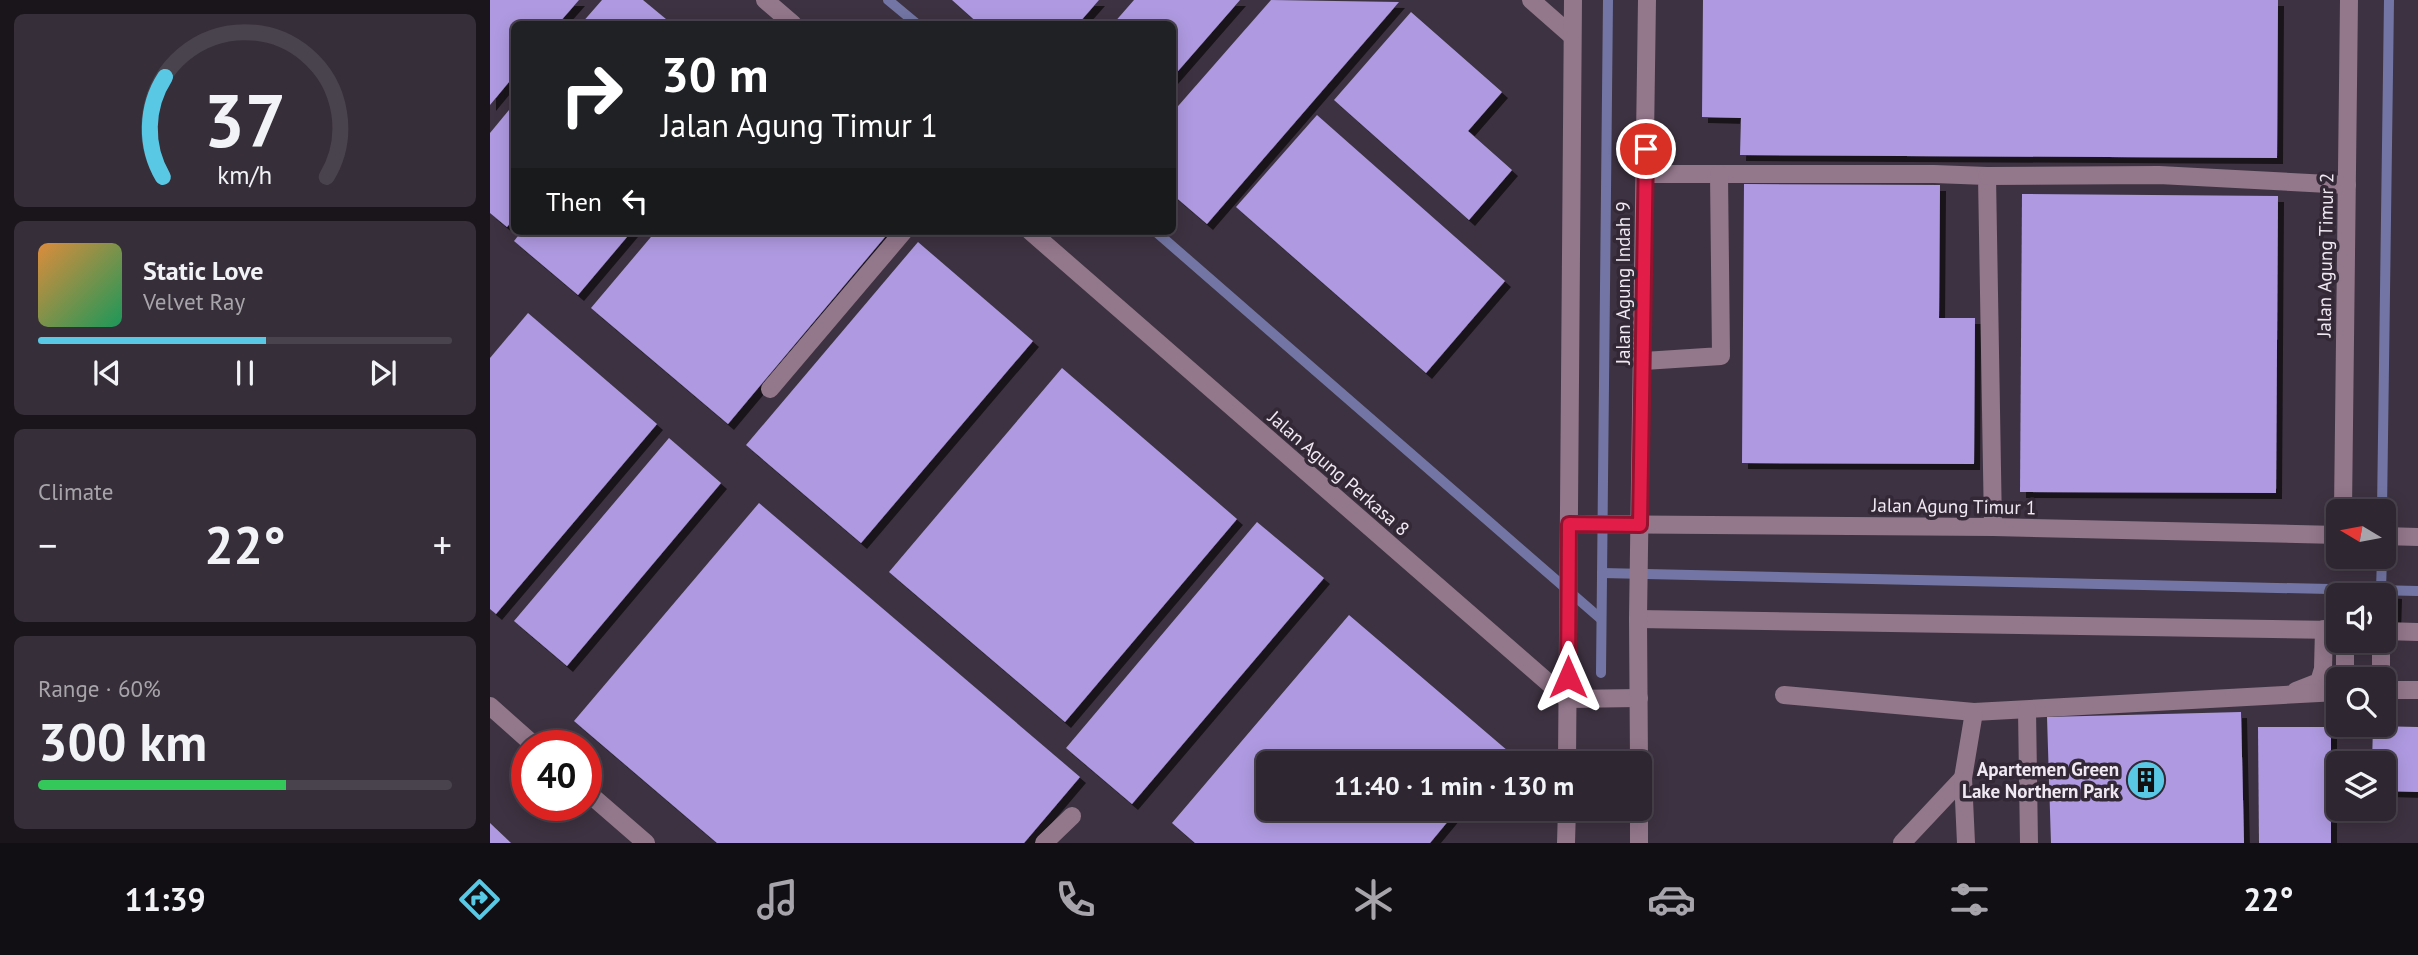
<!DOCTYPE html>
<html lang="en">
<head>
<meta charset="utf-8">
<style>
  :root { --surface:#2e2631; --page:#362e39; --text:#f1f3f6; --muted:#a7a5ab; --line:#49434d; --accent:#59c8e5 }
  body { margin:0; font-family:"PT Sans",sans-serif; background:var(--page); color:var(--text); height:100vh; display:flex; flex-direction:column; font-size:26px; white-space:nowrap }
  * { box-sizing:border-box; margin:0 }
  p { font-size:23px; color:var(--muted) }
  .icon { flex:none; width:38px; height:38px; fill:none; stroke:currentColor; stroke-width:2; stroke-linecap:round; stroke-linejoin:round }
  .map { position:relative; flex:1; overflow:hidden }
  .sheet { display:flex; flex-direction:column; gap:14px; padding:14px; background:#19151b; width:490px }
  .sheet>* { flex:none }
  .guide { position:absolute; left:21px; top:21px; width:665px; height:214px; border-radius:10px; box-shadow:0 4px 18px #0003,0 0 0 2px var(--line); background:#202124; color:#fff; overflow:hidden }
  .needle { width:46px; rotate:280deg }
  .buttons { position:absolute; left:1836px; top:499px; display:grid; gap:14px }
  .buttons a { display:grid; place-items:center; width:70px; height:70px; border-radius:10px; background:var(--surface); box-shadow:0 4px 18px #0003,0 0 0 2px var(--line); font-size:35px }
  .speed { position:absolute; left:21px; top:730px; display:flex; gap:14px; font-size:35px; font-weight:700; text-align:center }
  .speed>* { display:grid; place-content:center; width:91px; height:91px; border-radius:50%; background:var(--surface); box-shadow:0 4px 18px #0003,0 0 0 2px var(--line); line-height:1 }
  .speed .limit { border:10px solid #d22; background:#fff; color:#111 }
  .pin { position:absolute; display:grid; place-items:center; width:60px; height:60px; color:#fff; margin:-30px; border:4px solid #fff; border-radius:50%; box-shadow:0 2px 7px #0007 }
  .me { position:absolute; width:77px; margin:-38px; rotate:0deg; stroke-linejoin:round; filter:drop-shadow(0 0 5px #0008) }
  .turn { display:flex; align-items:center; gap:24px; height:147px; padding:0 35px; font-size:32px }
  .turn .icon { width:91px; height:91px; stroke-width:2.5 }
  .turn b { display:block; font-size:49px; line-height:60px }
  .then { display:flex; align-items:center; height:66px; padding:0 35px; background:#0003; gap:14px; font-size:26px }
  .big { font-size:52px; font-weight:600; line-height:1.1 }
  .sheet .widget { flex:1; display:flex; flex-direction:column; justify-content:center; gap:10px; min-width:0; padding:0 24px; border-radius:10px; background:var(--page) }
  .sheet .dial { align-items:center; gap:0 }
  .dial svg { height:182px; overflow:visible; fill:none; stroke:var(--line); stroke-width:7; stroke-linecap:round; text-anchor:middle }
  .dial text { fill:var(--text); stroke:none }
  .song { display:flex; align-items:center; gap:21px }
  .cover { width:84px; height:84px; border-radius:10px; background:linear-gradient(135deg,hsl(30 70% 55%),hsl(150 70% 35%)) }
  .played { height:7px; border-radius:4px; background:linear-gradient(90deg,var(--accent) 55%,var(--line) 55%) }
  .keys { display:flex; justify-content:space-around; direction:ltr }
  .heat { display:flex; justify-content:space-between; align-items:center; font-size:38px; direction:ltr }
  .charge { height:10px; border-radius:5px; background:linear-gradient(90deg,#34c759 60%,var(--line) 0) }
  .trip { position:absolute; left:766px; top:751px; width:396px; height:70px; border-radius:10px; background:var(--surface); box-shadow:0 4px 18px #0003,0 0 0 2px var(--line); font-weight:600; line-height:70px; text-align:center }
  .tabs { display:flex; height:112px; justify-content:space-around; align-items:center; background:#120f14; color:var(--muted) }
  .tabs .icon { width:49px; height:49px }
  .tabs .selected { color:var(--accent) }
  .tabs b { font-size:32px; color:var(--text) }
  main { display:flex; flex:1; min-height:0 }
  .map>svg:first-child { display:block }
  .lines { fill:none; stroke-linecap:round; stroke-linejoin:round }
  .stream { stroke:#7376a4; stroke-width:10 }
  .building { fill:#af9ae1; filter:url(#shadow) }
  .minor { stroke:#93778b; stroke-width:18 }
  .route-casing { stroke:#92132f; stroke-width:18 }
  .route { stroke:#e11d48; stroke-width:12 }
  .labels { text-anchor:middle; dominant-baseline:central; stroke-width:7; stroke-linejoin:round; paint-order:stroke }
  .street-label { font-size:19px; fill:#f0e9f3; stroke:#332836 }
  .poi-label { font-size:19px; font-weight:bold; fill:#f0e9f3; stroke:#332836; text-anchor:end }
</style>
</head>
<body>
<main>
<section class="sheet">
<div class="widget dial"><svg viewBox="0 0 100 80">
<path d="M14 69A42 42 0 1 1 86 69"/>
<path d="M14 69A42 42 0 0 1 15 25" stroke="#59c8e5"/>
<text x="50" y="56" font-size="32" font-weight="700">37</text>
<text x="50" y="72" font-size="11">km/h</text>
</svg></div>
<div class="widget">
<div class="song"><i class="cover"></i><div><b>Static Love</b><p>Velvet Ray</p></div></div>
<div class="played"></div>
<div class="keys"><svg class="icon" aria-label="previous" viewBox="0 0 24 24"><path d="M18 5L8 12l10 7zM5 5v14"/></svg><svg class="icon" aria-label="pause" viewBox="0 0 24 24"><path d="M8 5v14M16 5v14"/></svg><svg class="icon" aria-label="next" viewBox="0 0 24 24"><path d="M6 5l10 7-10 7zM19 5v14"/></svg></div>
</div>
<div class="widget"><p>Climate</p>
<div class="heat"><a>−</a><b class="big">22°</b><a>+</a></div>
</div>
<div class="widget"><p>Range · 60%</p><b class="big">300 km</b><div class="charge"></div></div>
</section>
<div class="map">
<svg width="1928" height="843" viewBox="0 0 1928 843">
  <defs>
    <filter id="shadow"><feDropShadow dx="6" dy="6" stdDeviation="0" flood-color="#0009"/></filter>
  </defs>
  <rect width="100%" height="100%" fill="#3d3241"/>
  <g class="lines">
    <g class="stream">
      <polyline points="398,0 427,24"/>
      <polyline points="665,231 1111,619"/>
      <polyline points="1892,511 1899,0"/>
      <polyline points="1112,573 1928,591"/>
      <polyline points="1891,590 1892,556"/>
      <polyline points="1111,673 1118,0"/>
    </g>
  </g>
  <g class="building">
    <polygon points="0,0 89,0 68,24 24,24 24,76 0,105"/>
    <polygon points="112,0 153,0 182,24 91,24"/>
    <polygon points="462,0 609,0 588,24 489,24"/>
    <polygon points="644,0 750,0 682,78 682,24 623,24"/>
    <polygon points="781,0 909,2 717,224 682,194 682,113"/>
    <polygon points="1213,0 1788,0 1787,158 1250,155 1251,118 1212,117"/>
    <polygon points="921,12 1012,92 978,131 1022,170 979,220 844,100"/>
    <polygon points="24,104 24,218 17,227 0,213 0,133"/>
    <polygon points="827,115 1015,281 936,373 746,207"/>
    <polygon points="1254,184 1450,185 1449,318 1485,318 1484,464 1252,463"/>
    <polygon points="1532,194 1788,196 1786,493 1530,492"/>
    <polygon points="32,231 142,231 88,295 24,241"/>
    <polygon points="166,231 400,231 238,424 101,308"/>
    <polygon points="428,242 543,341 371,543 256,445"/>
    <polygon points="38,313 167,424 6,614 0,609 0,358"/>
    <polygon points="572,368 747,519 575,722 399,572"/>
    <polygon points="179,438 231,483 77,666 24,621"/>
    <polygon points="269,503 590,777 534,843 227,843 84,721"/>
    <polygon points="767,522 834,578 642,804 576,748"/>
    <polygon points="1881,591 1906,593 1905,628 1894,628 1894,595 1881,595"/>
    <polygon points="859,615 1018,751 1007,763 779,763 779,808 969,808 940,843 705,843 682,823"/>
    <polygon points="1751,712 1754,843 1561,843 1557,717"/>
    <polygon points="1883,726 1928,727 1928,792 1894,791 1894,763 1882,763"/>
    <polygon points="1768,727 1841,727 1841,843 1769,843"/>
    <polygon points="0,823 21,843 0,843"/>
  </g>
  <g class="lines">
    <g class="minor">
      <polyline points="275,0 303,24"/>
      <polyline points="1041,0 1082,36"/>
      <polyline points="1155,174 1444,174 1497,176 1503,527"/>
      <polyline points="1497,176 1669,175 1857,185"/>
      <polyline points="540,231 1077,699 1149,698"/>
      <polyline points="1154,361 1231,356 1229,174"/>
      <polyline points="280,389 414,231"/>
      <polyline points="1853,511 1859,0"/>
      <polyline points="1079,524 1503,527 1848,535"/>
      <polyline points="1894,536 1928,537"/>
      <polyline points="1148,619 1848,630"/>
      <polyline points="1894,631 1928,632"/>
      <polyline points="1855,640 1855,679"/>
      <polyline points="1891,679 1891,640"/>
      <polyline points="1894,690 1928,690"/>
      <polyline points="1806,691 1829,682 1833,669 1834,629"/>
      <polyline points="1294,695 1484,712 1848,692"/>
      <polyline points="0,706 45,746"/>
      <polyline points="1537,710 1539,843"/>
      <polyline points="1077,763 1083,0"/>
      <polyline points="1149,763 1148,619 1157,0"/>
      <polyline points="96,791 156,843"/>
      <polyline points="1149,808 1149,843"/>
      <polyline points="554,843 582,816"/>
      <polyline points="1076,843 1077,808"/>
      <polyline points="1412,843 1473,778"/>
      <polyline points="1476,843 1473,778 1484,712"/>
    </g>
  </g>
  <g class="lines">
    <g class="route-casing">
      <polyline id="route" points="1078,677 1079,524 1150,525 1156,149"/>
    </g>
    <use href="#route" class="route"/>
  </g>
  <defs>
    <g id="building-disc" transform="scale(2.0125)"><circle r="9.5" fill="#59c8e5" stroke="#332836"/><path d="M-4-6H4V6H1V3H-1V6H-4ZM-2.5-4.3h1.7v1.8h-1.7ZM.8-4.3h1.7v1.8H.8ZM-2.5-1h1.7V.8h-1.7ZM.8-1h1.7V.8H.8Z" fill="#111"/></g>
  </defs>
  <g fill-rule="evenodd">
    <use href="#building-disc" x="1656" y="780"/>
  </g>
  <g class="labels">
    <g class="street-label">
      <text transform="translate(1835 255) rotate(-89)">Jalan Agung Timur 2</text>
      <text transform="translate(1133 283) rotate(-90)">Jalan Agung Indah 9</text>
      <text transform="translate(849 473) rotate(41)">Jalan Agung Perkasa 8</text>
      <text transform="translate(1464 506) rotate(1)">Jalan Agung Timur 1</text>
    </g>
    <g class="poi-label">
      <text x="1629" y="769">Apartemen Green<tspan x="1629" dy="22">Lake Northern Park</tspan></text>
    </g>
  </g>
</svg>
<div class="buttons">
<a><svg class="needle" viewBox="-14 -14 28 28"><path d="M0-13l5 13h-10z" fill="#e53935"/><path d="M0 13l5-13h-10z" fill="#a7a5ab"/></svg></a>
<a><svg class="icon" aria-label="sound" viewBox="0 0 24 24"><path d="M4 9h4l5-4v14l-5-4H4zM17 9q2 3 0 6"/></svg></a>
<a><svg class="icon" aria-label="search" viewBox="0 0 24 24"><circle cx="10" cy="10" r="6"/><path d="M15 15l6 6"/></svg></a>
<a><svg class="icon" aria-label="layers" viewBox="0 0 24 24"><path d="M12 4l9 5-9 5-9-5zM3 14l9 5 9-5"/></svg></a>
</div>
<div class="speed"><div class="limit">40</div></div>
<div class="pin" style="left:1156px;top:149px;background:#d93025"><svg class="icon" aria-label="arrive" viewBox="0 0 24 24"><path d="M6 21V4h12l-3 4 3 4H6"/></svg></div>
<svg class="me" style="left:1078px;top:677px" viewBox="-20 -20 40 40"><path d="M0-17L14 15 0 8-14 15z" fill="#e11d48" stroke="#fff" stroke-width="4"/></svg>
<div class="trip">11:40 · 1 min · 130 m</div>
<div class="guide">
<div class="turn"><svg class="icon" aria-label="right" viewBox="0 0 24 24"><path d="M7 20v-9h11M14 6l5 5-5 5"/></svg><div><b>30 m</b>Jalan Agung Timur 1</div></div>
<div class="then">Then<svg class="icon" aria-label="left" viewBox="0 0 24 24"><path d="M17 20v-9H6M10 6l-5 5 5 5"/></svg></div>
</div>
</div>
</main>
<nav class="tabs">
<b>11:39</b>
<svg class="icon selected" aria-label="directions" viewBox="0 0 24 24"><path d="M12 3l9 9-9 9-9-9zM9 14v-3h6M13 9l2 2-2 2"/></svg>
<svg class="icon" aria-label="music" viewBox="0 0 24 24"><path d="M9 18V5l10-2v13"/><circle cx="6" cy="18" r="3"/><circle cx="16" cy="16" r="3"/></svg>
<svg class="icon" aria-label="phone" viewBox="0 0 24 24"><path d="M5 4h4l2 5-3 2q2 4 5 5l2-3 5 2v4C11 20 4 13 5 4z"/></svg>
<svg class="icon" aria-label="climate" viewBox="0 0 24 24"><path d="M12 3v18M4 7l16 10M4 17L20 7"/></svg>
<svg class="icon" aria-label="car" viewBox="0 0 24 24"><path d="M5 17H2v-5l4-1 3-4h7l3 4 3 1v5h-3M9 17h6M6 11h13"/><circle cx="7" cy="17" r="2"/><circle cx="17" cy="17" r="2"/></svg>
<svg class="icon" aria-label="filters" viewBox="0 0 24 24"><path d="M4 7h16M4 17h16"/><circle cx="9" cy="7" r="2"/><circle cx="15" cy="17" r="2"/></svg>
<b>22°</b>
</nav>
</body>
</html>
